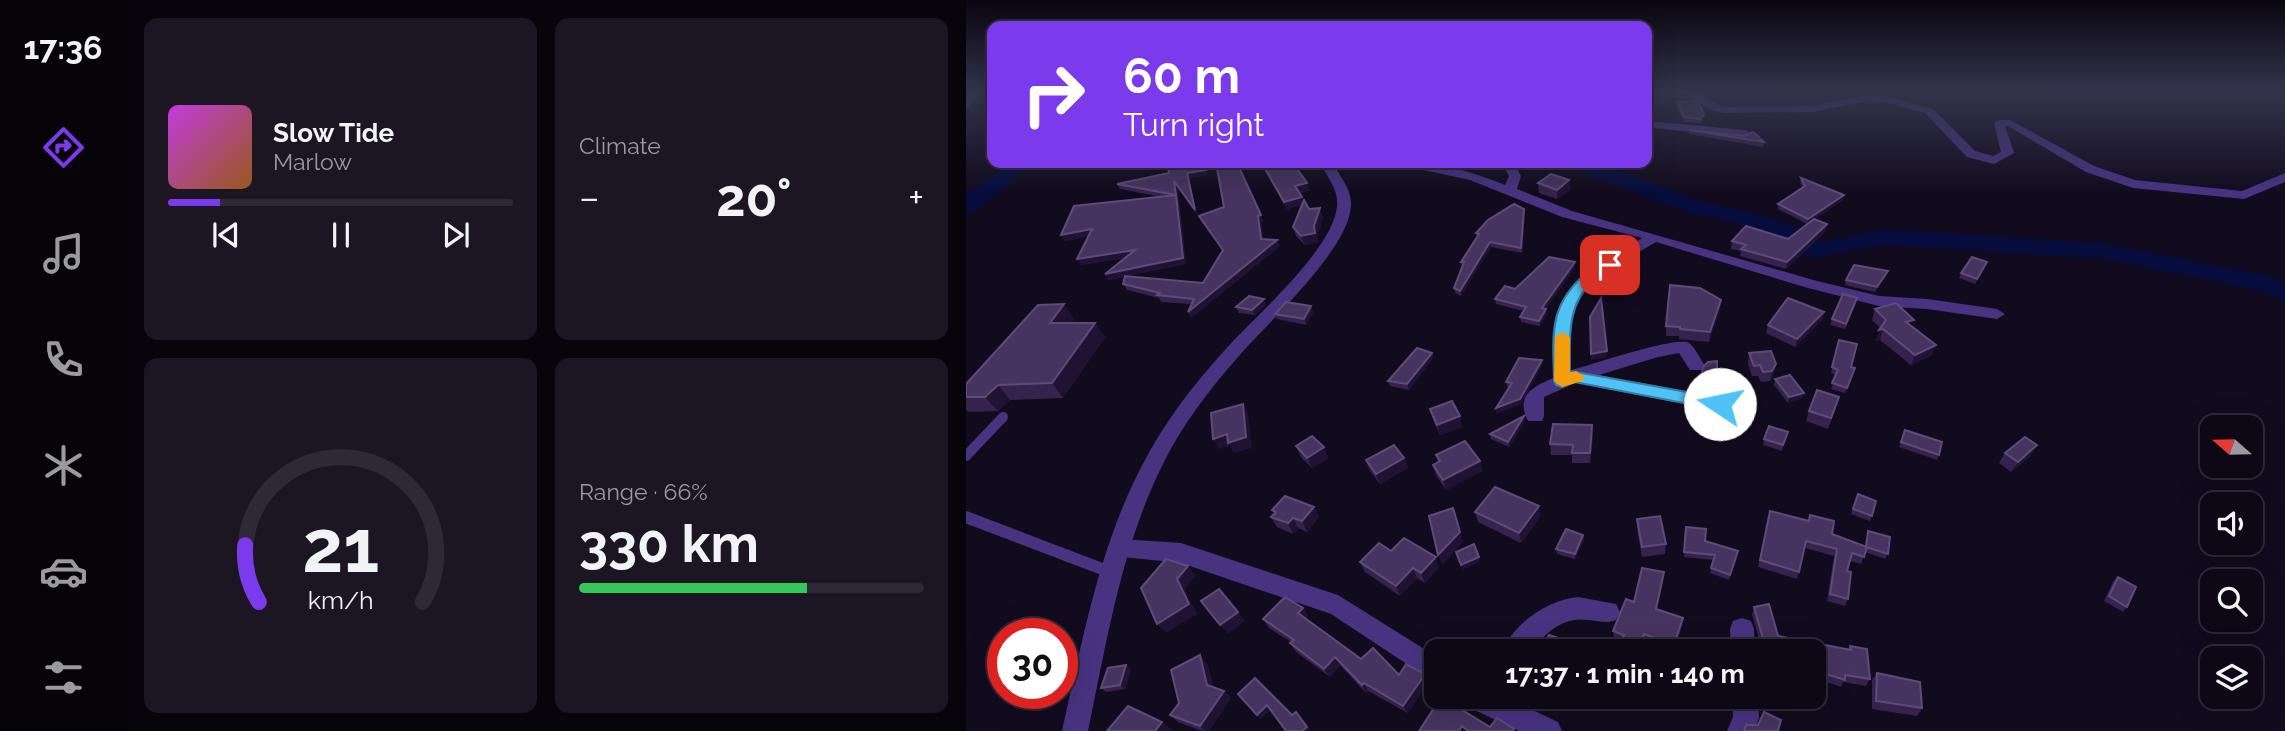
<!DOCTYPE html>
<html lang="en">
<head>
<meta charset="utf-8">
<style>
  :root { --surface:#0e0816; --page:#1c1623; --text:#f1f3f6; --muted:#9b9aa1; --line:#2e2935; --accent:#7c3aed }
  body { margin:0; font-family:Raleway,sans-serif; background:var(--page); color:var(--text); height:100vh; display:flex; flex-direction:column; font-size:26px; white-space:nowrap }
  * { box-sizing:border-box; margin:0 }
  p { font-size:23px; color:var(--muted) }
  .icon { flex:none; width:38px; height:38px; fill:none; stroke:currentColor; stroke-width:2; stroke-linecap:round; stroke-linejoin:round }
  .map { position:relative; flex:1; overflow:hidden }
  .details { display:flex; flex-direction:column; gap:18px; padding:18px; background:#08040c; width:840px }
  .details>* { flex:none }
  .guide { position:absolute; left:21px; top:21px; width:665px; height:147px; border-radius:14px; box-shadow:0 7px 28px #0002,0 0 0 2px var(--line); background:#7c3aed; color:#fff; overflow:hidden }
  .needle { width:46px; rotate:290deg }
  .tools { position:absolute; left:1234px; top:415px; display:grid; gap:14px }
  .tools a { display:grid; place-items:center; width:63px; height:63px; border-radius:14px; background:var(--surface); box-shadow:0 7px 28px #0002,0 0 0 2px var(--line); font-size:35px }
  .speed { position:absolute; left:21px; top:618px; display:flex; gap:14px; font-size:35px; font-weight:700; text-align:center }
  .speed>* { display:grid; place-content:center; width:91px; height:91px; border-radius:50%; background:var(--surface); box-shadow:0 7px 28px #0002,0 0 0 2px var(--line); line-height:1 }
  .speed .limit { border:10px solid #d22; background:#fff; color:#111 }
  .pin { position:absolute; display:grid; place-items:center; width:60px; height:60px; color:#fff; margin:-30px; border-radius:14px; box-shadow:0 4px 10px #0006 }
  .me { position:absolute; width:77px; margin:-38px; rotate:281deg; stroke-linejoin:round; filter:drop-shadow(0 0 5px #0008) }
  .turn { display:flex; align-items:center; gap:24px; height:147px; padding:0 21px; font-size:32px }
  .turn .icon { width:91px; height:91px; stroke-width:2.5 }
  .turn b { display:block; font-size:49px; line-height:60px }
  .big { font-size:52px; font-weight:700; line-height:1.1 }
  .details .widget { flex:1; display:flex; flex-direction:column; justify-content:center; gap:10px; min-width:0; padding:0 24px; border-radius:14px; background:var(--page) }
  .details .dial { align-items:center; gap:0 }
  .dial svg { height:182px; overflow:visible; fill:none; stroke:var(--line); stroke-width:7; stroke-linecap:round; text-anchor:middle }
  .dial text { fill:var(--text); stroke:none }
  .song { display:flex; align-items:center; gap:21px }
  .cover { width:84px; height:84px; border-radius:10px; background:linear-gradient(135deg,hsl(290 70% 55%),hsl(30 70% 35%)) }
  .played { height:7px; border-radius:4px; background:linear-gradient(90deg,var(--accent) 15%,var(--line) 15%) }
  .keys { display:flex; justify-content:space-around; direction:ltr }
  .heat { display:flex; justify-content:space-between; align-items:center; font-size:38px; direction:ltr }
  .charge { height:10px; border-radius:5px; background:linear-gradient(90deg,#34c759 66%,var(--line) 0) }
  .details .tiles { flex:1; display:grid; gap:18px; grid-template-columns:repeat(2,1fr) }
  .trip { position:absolute; left:458px; top:639px; width:402px; height:70px; border-radius:14px; background:var(--surface); box-shadow:0 7px 28px #0002,0 0 0 2px var(--line); font-weight:700; line-height:70px; text-align:center }
  main { display:flex; flex:1; min-height:0 }
  .tab-bar { display:flex; flex-direction:column; width:126px; justify-content:space-around; align-items:center; background:#060309; color:var(--muted) }
  .tab-bar .icon { width:49px; height:49px }
  .tab-bar .active { color:var(--accent) }
  .tab-bar b { font-size:32px; color:var(--text) }
  .map>svg:first-child { display:block }
  .lines { fill:none; stroke-linecap:round; stroke-linejoin:round }
  .river { fill:#060d3c; fill-rule:evenodd }
  .service-far1 { stroke:#473380; stroke-width:10 }
  .service { stroke:#473380; stroke-width:12 }
  .minor { fill:#473380; fill-rule:evenodd }
  .tertiary { fill:#473380; fill-rule:evenodd }
  .wall { fill:#35224d }
  .shaded-wall { fill:#1f1232 }
  .building { fill:#463460; stroke:#5e4b79; stroke-width:2 }
  .route { fill:#4fc3f7; stroke:#337fa1; stroke-width:2 }
  .slow { fill:#f59e0b }
</style>
</head>
<body>
<main>
<nav class="tab-bar">
<b>17:36</b>
<svg class="icon active" aria-label="directions" viewBox="0 0 24 24"><path d="M12 3l9 9-9 9-9-9zM9 14v-3h6M13 9l2 2-2 2"/></svg>
<svg class="icon" aria-label="music" viewBox="0 0 24 24"><path d="M9 18V5l10-2v13"/><circle cx="6" cy="18" r="3"/><circle cx="16" cy="16" r="3"/></svg>
<svg class="icon" aria-label="phone" viewBox="0 0 24 24"><path d="M5 4h4l2 5-3 2q2 4 5 5l2-3 5 2v4C11 20 4 13 5 4z"/></svg>
<svg class="icon" aria-label="climate" viewBox="0 0 24 24"><path d="M12 3v18M4 7l16 10M4 17L20 7"/></svg>
<svg class="icon" aria-label="car" viewBox="0 0 24 24"><path d="M5 17H2v-5l4-1 3-4h7l3 4 3 1v5h-3M9 17h6M6 11h13"/><circle cx="7" cy="17" r="2"/><circle cx="17" cy="17" r="2"/></svg>
<svg class="icon" aria-label="filters" viewBox="0 0 24 24"><path d="M4 7h16M4 17h16"/><circle cx="9" cy="7" r="2"/><circle cx="15" cy="17" r="2"/></svg>
</nav>
<section class="details">
<div class="tiles">
<div class="widget">
<div class="song"><i class="cover"></i><div><b>Slow Tide</b><p>Marlow</p></div></div>
<div class="played"></div>
<div class="keys"><svg class="icon" aria-label="previous" viewBox="0 0 24 24"><path d="M18 5L8 12l10 7zM5 5v14"/></svg><svg class="icon" aria-label="pause" viewBox="0 0 24 24"><path d="M8 5v14M16 5v14"/></svg><svg class="icon" aria-label="next" viewBox="0 0 24 24"><path d="M6 5l10 7-10 7zM19 5v14"/></svg></div>
</div>
<div class="widget"><p>Climate</p>
<div class="heat"><a>−</a><b class="big">20°</b><a>+</a></div>
</div>
<div class="widget dial"><svg viewBox="0 0 100 80">
<path d="M14 69A42 42 0 1 1 86 69"/>
<path d="M14 69A42 42 0 0 1 8 44" stroke="#7c3aed"/>
<text x="50" y="56" font-size="32" font-weight="700">21</text>
<text x="50" y="72" font-size="11">km/h</text>
</svg></div>
<div class="widget"><p>Range · 66%</p><b class="big">330 km</b><div class="charge"></div></div>
</div>
</section>
<div class="map">
<svg width="1319" height="731" viewBox="0 0 1319 731">
  <rect width="100%" height="100%" fill="#120b1e"/>
  <g class="lines">
    <g class="river">
      <polygon points="43,163 68,163 9,212 0,214 0,195"/>
      <polygon points="602,163 633,163 737,202 789,213 828,226 855,242 917,229 1137,243 1308,277 1319,282 1319,302 1291,290 1137,259 917,245 850,258 841,256 810,236 774,224 722,213 605,168"/>
    </g>
    <polyline class="service-far1" points="0,456 37,417"/>
    <polyline class="service" points="0,517 144,572"/>
    <g class="minor">
      <polygon points="4,91 15,91 4,107 0,108 0,97"/>
      <polygon points="713,91 728,91 757,107 845,106 903,95 920,96 967,109 1009,151 1027,156 1035,152 1028,123 1034,120 1044,120 1128,166 1169,180 1276,191 1319,173 1319,182 1278,199 1167,188 1120,172 1042,126 1039,126 1048,153 1028,164 1001,157 959,113 919,102 903,101 845,112 757,113 743,109"/>
      <polygon points="681,121 779,130 785,134 779,138 681,127"/>
      <path d="M437,163C472,161 507,172 539,185L543,176L536,163H548L555,176L551,189L606,211L851,281L913,296L961,299L1031,309L1039,314L1031,319L961,309L913,306L842,288L690,242C623,282 601,286 605,370C622,366 712,335 723,343C729,347 735,360 739,366L736,370H724L713,353L692,357L633,375L754,397L761,399L763,404L761,409L754,411L609,383L578,397V416L576,421H562C549,395 567,387 587,378C587,362 585,345 587,329C594,281 639,260 676,238L596,217L504,180L439,166Z"/>
      <polygon points="155,539 215,543 372,595 471,657 471,684 365,614 215,563 147,556 144,549 147,542"/>
      <path d="M612,597L650,604L654,612L650,620C640,624 633,621 622,620C597,616 580,633 564,651H536C548,623 582,600 612,597Z"/>
      <polygon points="776,618 785,621 788,629 789,651 765,651 764,629 767,621"/>
      <polygon points="494,696 537,696 592,722 596,731 553,731 498,705"/>
      <polygon points="766,696 792,696 793,718 788,731 761,731 767,717"/>
    </g>
    <path class="tertiary" d="M355,163H367C374,177 386,189 385,206C382,251 302,322 272,357C243,390 215,426 196,466C155,549 141,641 122,731H96C117,638 134,542 180,458C201,419 228,384 258,351C288,317 366,251 371,207C373,189 361,178 355,163Z"/>
  </g>
  <g class="wall">
    <polygon points="711,102 738,120 734,123 718,122 710,106"/>
    <polygon points="723,130 798,142 797,147 723,134"/>
    <polygon points="298,167 344,190 334,193 337,201 343,209 357,218 351,236 353,242 339,245 330,236 327,227 335,205 321,209 301,174"/>
    <polygon points="242,175 223,178 231,215 211,186 220,264 160,276 237,283 257,251 236,222 233,216 298,221 295,222 297,239 314,246 225,318 222,312 225,304 195,302 193,298 161,290 157,284 158,277 142,280 159,258 114,265 123,236 99,241 95,235 196,197 154,189 151,184"/>
    <polygon points="835,178 877,200 841,224 812,209 812,204 836,187 834,183"/>
    <polygon points="603,180 604,190 591,199 573,193 572,183"/>
    <polygon points="559,214 556,253 525,247 495,296 489,293 488,288 496,266 495,262 511,237 510,233"/>
    <polygon points="861,224 859,232 820,269 774,256 775,251 765,249 766,241 822,239"/>
    <polygon points="1021,262 1009,284 993,278 995,273"/>
    <polygon points="609,267 580,309 581,314 574,326 555,322 554,317 557,311 530,304 529,299 549,289"/>
    <polygon points="920,276 909,292 879,285 880,280"/>
    <polygon points="755,300 754,310 743,342 713,339 713,336 700,336 700,326"/>
    <polygon points="890,303 879,329 864,325 866,319"/>
    <polygon points="300,304 289,315 273,313 270,307"/>
    <polygon points="345,306 347,312 340,325 311,319 309,314"/>
    <polygon points="909,309 946,326 966,355 945,365 914,340 910,341 914,328 906,320"/>
    <polygon points="858,312 856,320 829,347 800,333 802,325"/>
    <polygon points="108,319 105,323 129,323 139,337 97,398 44,400 32,411 2,412 0,409 0,384"/>
    <polygon points="873,340 885,367 889,368 879,393 865,389 870,375 865,373"/>
    <polygon points="805,351 808,374 804,381 795,382 792,376 786,376 782,364 783,353"/>
    <polygon points="466,353 467,358 443,390 424,386 422,381"/>
    <polygon points="576,365 555,404 531,413 530,408 543,388 541,387 540,382"/>
    <polygon points="737,367 751,370 750,375 743,392 733,391"/>
    <polygon points="809,379 838,393 836,398 822,403 808,385"/>
    <polygon points="870,408 862,429 840,421 843,411"/>
    <polygon points="464,409 496,427 474,435 467,420"/>
    <polygon points="558,416 559,421 543,447 525,439 524,434"/>
    <polygon points="626,425 627,436 624,463 606,463 606,455 585,455 584,444"/>
    <polygon points="939,430 973,455 971,460 933,447"/>
    <polygon points="822,432 816,451 797,445 798,439"/>
    <polygon points="330,446 358,447 362,458 346,468 335,457"/>
    <polygon points="1039,453 1065,456 1045,472 1033,463"/>
    <polygon points="470,455 514,461 516,471 480,490 470,475 467,465 472,462"/>
    <polygon points="438,458 442,468 414,484 404,471 400,460"/>
    <polygon points="892,494 906,516 904,521 885,514"/>
    <polygon points="573,506 574,517 555,543 512,522 509,512"/>
    <polygon points="306,510 353,517 341,532 332,528 327,534 311,527 305,517 309,514"/>
    <polygon points="804,511 842,520 844,515 866,534 899,546 902,531 922,554 919,559 899,552 895,564 884,561 881,571 882,599 879,606 861,601 868,556 839,548 831,579 792,567"/>
    <polygon points="671,519 700,544 699,554 676,557 671,529"/>
    <polygon points="720,527 739,541 772,551 763,580 744,573 747,560 718,557"/>
    <polygon points="617,535 618,540 609,559 591,554 590,549"/>
    <polygon points="425,551 473,567 459,583 451,578 434,596 399,572 394,562"/>
    <polygon points="1152,577 1161,607 1157,612 1138,601 1147,582"/>
    <polygon points="697,581 691,609 717,618 716,627 707,651 702,651 677,642 655,642 648,639 647,631 668,602"/>
    <polygon points="788,607 812,636 883,650 884,646 904,679 900,686 877,682 875,687 849,678 849,679 849,651 788,651 789,646 795,646 786,614"/>
    <polygon points="337,608 342,616 340,619 395,659 433,675 459,674 462,682 442,713 402,691 400,693 374,665 364,677 330,652 324,643 325,642 303,628 297,619"/>
    <polygon points="241,663 247,687 258,691 265,698 243,731 236,731 212,722 204,715"/>
    <polygon points="160,665 165,670 159,689 140,692 135,688"/>
    <polygon points="911,673 956,708 951,716 906,709 906,680"/>
    <polygon points="640,696 656,696 654,703"/>
    <polygon points="801,696 822,696 821,699"/>
  </g>
  <g class="shaded-wall">
    <polygon points="240,170 242,175 223,178 231,215 229,210 221,173"/>
    <polygon points="603,180 604,190 591,199 591,190"/>
    <polygon points="208,181 211,186 212,200 210,195"/>
    <polygon points="341,183 344,190 332,194 329,186"/>
    <polygon points="210,195 212,201 220,264 142,280 139,274 217,258"/>
    <polygon points="878,195 877,200 841,224 842,219"/>
    <polygon points="336,197 338,204 321,209 318,202"/>
    <polygon points="354,208 357,218 351,236 353,242 339,245 335,236 348,226"/>
    <polygon points="558,209 559,214 556,253 555,248"/>
    <polygon points="295,215 298,221 295,222 297,246 295,239 292,216"/>
    <polygon points="861,224 859,232 820,269 821,262"/>
    <polygon points="126,229 130,235 99,241 95,235"/>
    <polygon points="311,240 314,246 225,318 222,312"/>
    <polygon points="524,242 525,247 495,296 494,291"/>
    <polygon points="169,250 172,256 114,265 111,259"/>
    <polygon points="609,262 609,267 577,313 576,308"/>
    <polygon points="922,271 920,276 909,292 911,287"/>
    <polygon points="298,299 300,304 289,315 286,310"/>
    <polygon points="755,300 754,310 743,342 744,332"/>
    <polygon points="98,304 108,319 94,338 84,323"/>
    <polygon points="345,306 347,312 340,325 338,319"/>
    <polygon points="580,309 581,314 574,326 573,321"/>
    <polygon points="858,312 856,320 829,347 831,339"/>
    <polygon points="129,323 139,337 97,398 86,383"/>
    <polygon points="917,329 914,340 910,341 913,330"/>
    <polygon points="970,345 966,355 945,365 949,355"/>
    <polygon points="641,351 641,357 625,360 625,354"/>
    <polygon points="466,353 467,358 443,390 441,384"/>
    <polygon points="576,360 576,365 555,404 531,413 530,408"/>
    <polygon points="810,364 808,374 804,381 806,371"/>
    <polygon points="751,370 750,375 743,392 744,387"/>
    <polygon points="32,385 44,400 32,411 19,397"/>
    <polygon points="838,393 836,398 822,403 823,397"/>
    <polygon points="277,404 282,414 286,448 268,453 264,446 253,449 247,439"/>
    <polygon points="494,416 496,427 474,435 471,425"/>
    <polygon points="558,416 559,421 543,447 542,442"/>
    <polygon points="626,425 627,436 624,463 624,453"/>
    <polygon points="1071,445 1065,456 1045,472 1052,462"/>
    <polygon points="358,447 362,458 346,468 341,458"/>
    <polygon points="438,458 442,468 414,484 410,474"/>
    <polygon points="514,461 516,471 480,490 477,480"/>
    <polygon points="573,506 574,517 555,543 553,533"/>
    <polygon points="348,507 353,517 341,532 336,521"/>
    <polygon points="327,518 332,528 327,534 322,523"/>
    <polygon points="494,532 497,542 476,565 472,555"/>
    <polygon points="617,535 618,540 609,559 609,554"/>
    <polygon points="470,557 473,567 459,583 455,573"/>
    <polygon points="513,557 514,562 496,570 495,565"/>
    <polygon points="222,566 230,576 219,589 231,614 200,633 191,624 211,579"/>
    <polygon points="447,568 451,578 434,596 430,586"/>
    <polygon points="698,572 697,581 690,618 690,609"/>
    <polygon points="337,608 342,616 338,622 332,613"/>
    <polygon points="272,612 279,621 262,634 254,625"/>
    <polygon points="717,618 716,627 707,651 708,645"/>
    <polygon points="678,634 677,642 674,651 671,651"/>
    <polygon points="234,655 241,663 248,693 241,685"/>
    <polygon points="369,657 374,665 364,677 358,669"/>
    <polygon points="160,665 165,670 159,689 154,685"/>
    <polygon points="459,674 462,682 442,713 437,706"/>
    <polygon points="398,683 402,691 400,693 396,685"/>
    <polygon points="258,691 265,698 243,731 239,731 234,726"/>
    <polygon points="497,702 500,709 496,716 493,708"/>
    <polygon points="301,705 305,709 295,719 291,715"/>
    <polygon points="330,712 345,731 336,731"/>
    <polygon points="196,722 206,730 205,731 189,731"/>
  </g>
  <g class="building">
    <polygon points="732,101 738,115 734,119 718,117 711,102"/>
    <polygon points="723,130 779,136 787,132 798,142"/>
    <polygon points="201,163 235,163 240,170 221,173 229,210 208,181 210,195 151,184 203,173"/>
    <polygon points="250,163 271,163 295,215 292,216 295,239 311,240 222,312 228,299 191,295 194,293 157,284 159,276 237,283 257,250 233,216 258,207"/>
    <polygon points="309,163 327,163 341,183 329,186 336,197 318,202 298,167"/>
    <polygon points="585,174 603,180 591,190 572,183"/>
    <polygon points="835,178 878,195 842,219 812,204 839,186"/>
    <polygon points="210,195 217,258 139,274 169,250 111,259 126,229 95,235 108,206"/>
    <polygon points="338,200 343,209 354,208 348,226 349,233 335,236 327,227"/>
    <polygon points="548,204 558,209 555,248 524,242 494,291 488,288 498,262 495,262 513,234 510,233 522,220"/>
    <polygon points="848,219 861,224 821,262 775,249 780,245 766,241 780,226 822,239"/>
    <polygon points="583,257 609,262 576,308 580,309 573,321 554,317 560,307 529,299 539,286 549,289"/>
    <polygon points="1006,257 1021,262 1011,279 995,273"/>
    <polygon points="888,265 922,271 911,287 880,280"/>
    <polygon points="704,285 734,288 755,300 744,332 714,329 714,327 700,326"/>
    <polygon points="877,294 891,298 880,324 866,319"/>
    <polygon points="283,296 298,299 286,310 270,307"/>
    <polygon points="635,298 641,351 625,354 624,317"/>
    <polygon points="822,298 858,312 831,339 802,325"/>
    <polygon points="320,302 345,306 338,319 309,314"/>
    <polygon points="930,303 948,320 940,322 970,345 949,355 917,329 913,330 920,320 909,309"/>
    <polygon points="98,304 84,323 129,323 86,383 32,385 19,397 0,397 0,384 72,305"/>
    <polygon points="873,340 891,344 885,367 889,368 881,388 866,383 872,370 866,367"/>
    <polygon points="451,348 466,353 441,384 422,381"/>
    <polygon points="805,351 810,364 806,371 797,372 794,365 788,366 783,353"/>
    <polygon points="553,358 576,360 554,399 530,408 546,383 540,382"/>
    <polygon points="751,361 751,370 744,387 734,385 737,367 742,362"/>
    <polygon points="824,375 838,393 823,397 809,379"/>
    <polygon points="851,390 873,397 865,418 843,411"/>
    <polygon points="486,401 494,416 471,425 464,409"/>
    <polygon points="277,404 280,437 262,443 261,434 247,439 245,413"/>
    <polygon points="558,416 542,442 524,434"/>
    <polygon points="587,424 626,425 624,453 606,453 607,445 584,444"/>
    <polygon points="803,426 822,432 817,445 798,439"/>
    <polygon points="939,430 976,442 973,455 935,442"/>
    <polygon points="346,436 358,447 341,458 330,446"/>
    <polygon points="1059,437 1071,445 1052,462 1039,453"/>
    <polygon points="499,441 514,461 477,480 467,465 474,461 470,455"/>
    <polygon points="428,445 438,458 410,474 400,460"/>
    <polygon points="529,487 573,506 553,533 509,512"/>
    <polygon points="892,494 910,501 906,516 887,509"/>
    <polygon points="319,496 348,507 336,521 327,518 322,523 305,517 310,512 306,510"/>
    <polygon points="487,508 494,532 472,555 463,516"/>
    <polygon points="804,511 843,521 844,515 868,521 866,534 901,547 898,557 886,553 881,571 885,572 882,599 864,594 871,549 840,541 833,572 794,560"/>
    <polygon points="694,516 700,544 676,547 671,519"/>
    <polygon points="720,527 740,529 739,541 772,551 764,575 745,568 749,555 718,552"/>
    <polygon points="600,529 617,535 609,554 590,549"/>
    <polygon points="902,531 924,537 922,554 900,547"/>
    <polygon points="438,538 470,557 455,573 447,568 430,586 394,562 413,543 425,551"/>
    <polygon points="508,544 513,557 495,565 490,552"/>
    <polygon points="200,559 222,566 211,579 223,604 191,624 175,588"/>
    <polygon points="676,568 698,572 690,609 717,618 708,645 678,634 671,651 650,651 658,635 647,631 660,599 668,602"/>
    <polygon points="1152,577 1170,587 1161,607 1143,596"/>
    <polygon points="253,589 272,612 254,625 235,601"/>
    <polygon points="319,597 337,608 332,613 395,659 407,648 433,675 440,664 459,674 437,706 398,683 396,685 369,657 358,669 324,643 328,640 297,619"/>
    <polygon points="803,604 812,636 885,650 884,646 901,649 904,679 879,675 879,680 850,671 850,677 849,677 849,651 789,651 789,646 799,646 788,607"/>
    <polygon points="583,635 611,644 608,651 576,651"/>
    <polygon points="234,655 241,685 258,691 234,726 204,715 213,703 205,670"/>
    <polygon points="160,665 154,685 135,688 142,668"/>
    <polygon points="911,673 954,682 956,708 910,701"/>
    <polygon points="289,678 326,715 330,712 341,727 336,731 320,731 301,705 291,715 272,694"/>
    <polygon points="476,696 492,696 497,702 493,708 524,727 531,718 548,729 547,731 502,731 496,726 493,731 453,731"/>
    <polygon points="162,706 196,722 189,731 141,731"/>
    <polygon points="798,712 815,720 812,731 778,731 780,725 792,725"/>
  </g>
  <linearGradient id="sky" x2="0" y2="1"><stop stop-color="#0a0610"/><stop offset="0.47" stop-color="#33344c"/><stop offset="1" stop-color="#33344c" stop-opacity="0"/></linearGradient>
  <rect width="1319" height="194" fill="url(#sky)"/>
  <path class="route" d="M644,261L650,265C644,272 634,274 627,281C600,304 604,339 604,371L754,398L759,400L762,404L759,408L754,410L609,382L596,387L590,385L588,381C588,363 586,343 589,325C592,298 617,268 644,261Z"/>
  <polygon class="slow" points="596,332 604,337 604,373 610,371 619,377 616,381 596,387 588,381 589,337"/>
</svg>
<div class="tools">
<a><svg class="needle" viewBox="-14 -14 28 28"><path d="M0-13l5 13h-10z" fill="#e53935"/><path d="M0 13l5-13h-10z" fill="#9b9aa1"/></svg></a>
<a><svg class="icon" aria-label="sound" viewBox="0 0 24 24"><path d="M4 9h4l5-4v14l-5-4H4zM17 9q2 3 0 6"/></svg></a>
<a><svg class="icon" aria-label="search" viewBox="0 0 24 24"><circle cx="10" cy="10" r="6"/><path d="M15 15l6 6"/></svg></a>
<a><svg class="icon" aria-label="layers" viewBox="0 0 24 24"><path d="M12 4l9 5-9 5-9-5zM3 14l9 5 9-5"/></svg></a>
</div>
<div class="speed"><div class="limit">30</div></div>
<div class="pin" style="left:644px;top:265px;background:#d93025"><svg class="icon" aria-label="arrive" viewBox="0 0 24 24"><path d="M6 21V4h12l-3 4 3 4H6"/></svg></div>
<svg class="me" style="left:754px;top:404px" viewBox="-20 -20 40 40"><circle r="19" fill="#fff"/><path d="M0-13L10 11 0 6-10 11z" fill="#4fc3f7"/></svg>
<div class="trip">17:37 · 1 min · 140 m</div>
<div class="guide">
<div class="turn"><svg class="icon" aria-label="right" viewBox="0 0 24 24"><path d="M7 20v-9h11M14 6l5 5-5 5"/></svg><div><b>60 m</b>Turn right</div></div>
</div>
</div>
</main>
</body>
</html>
